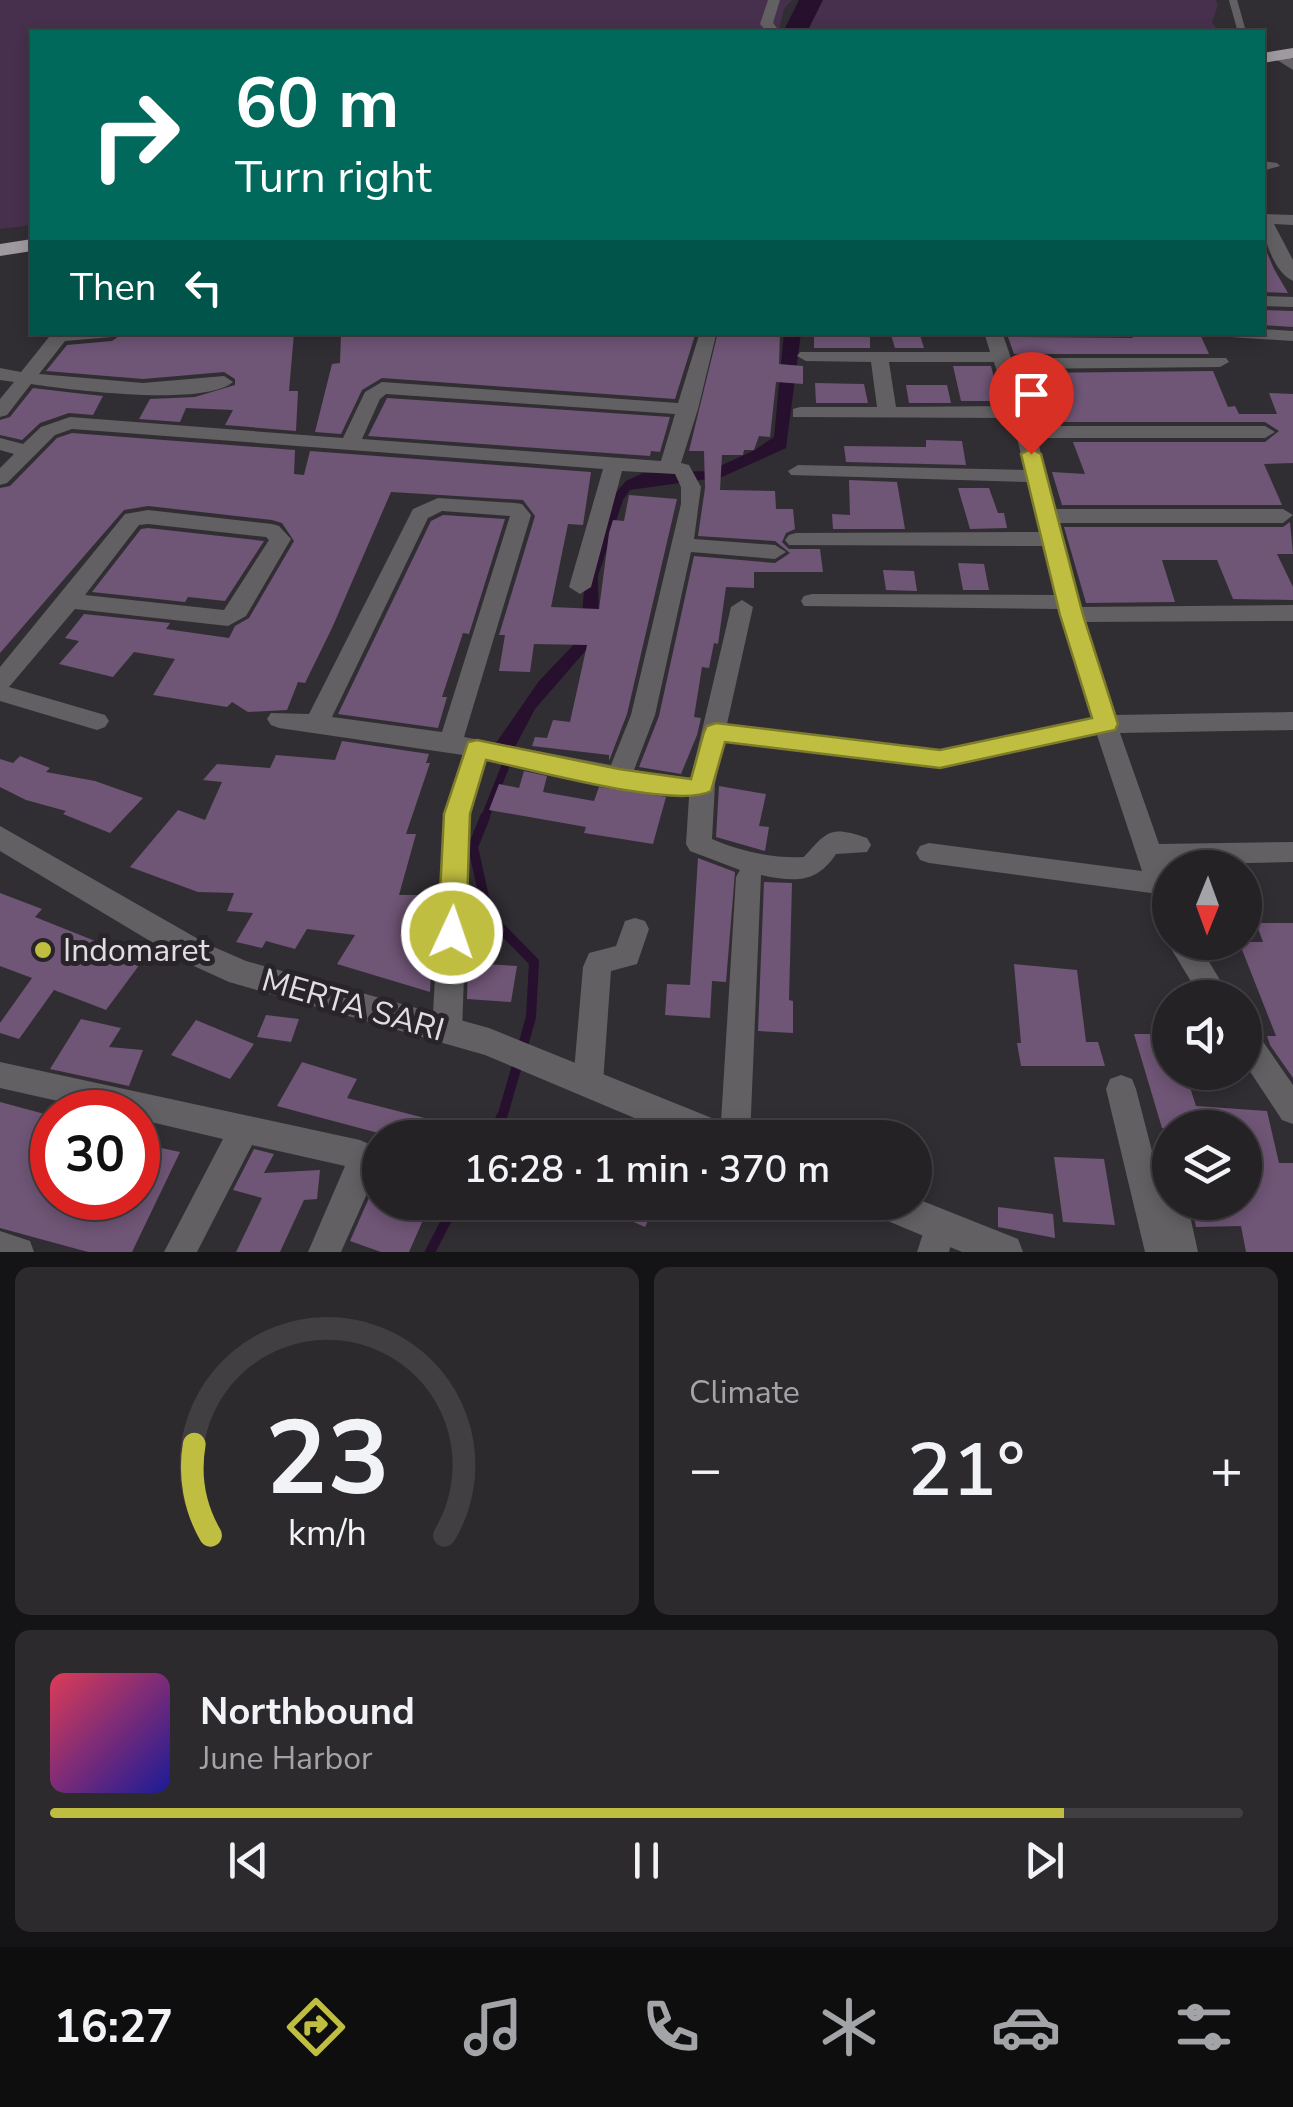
<!DOCTYPE html>
<html lang="en">
<head>
<meta charset="utf-8">
<style>
  :root { --surface:#252226; --page:#2d2a2e; --text:#f1f3f6; --muted:#a3a4a7; --line:#423f43; --accent:#c0be40 }
  body { margin:0; font-family:"Nunito Sans",sans-serif; background:var(--page); color:var(--text); height:100vh; display:flex; flex-direction:column; font-size:38px; white-space:nowrap }
  * { box-sizing:border-box; margin:0 }
  p { font-size:32px; color:var(--muted) }
  .icon { flex:none; width:55px; height:55px; fill:none; stroke:currentColor; stroke-width:2; stroke-linecap:round; stroke-linejoin:round }
  .map { position:relative; height:1252px; overflow:hidden }
  .side { display:flex; flex-direction:column; gap:15px; padding:15px; background:#141315; flex:1 }
  .side>* { flex:none }
  .top-card { position:absolute; left:30px; top:30px; width:1235px; height:305px; border-radius:0px; box-shadow:0 5px 15px #0003,0 0 0 2px var(--line); background:#00695c; color:#fff; overflow:hidden }
  .needle { width:65px; rotate:181deg }
  .controls { position:absolute; left:1152px; top:850px; display:grid; gap:20px }
  .controls a { display:grid; place-items:center; width:110px; height:110px; border-radius:50%; background:var(--surface); box-shadow:0 5px 15px #0003,0 0 0 2px var(--line); font-size:50px }
  .speed { position:absolute; left:30px; top:1090px; display:flex; gap:20px; font-size:50px; font-weight:700; text-align:center }
  .speed>* { display:grid; place-content:center; width:130px; height:130px; border-radius:50%; background:var(--surface); box-shadow:0 5px 15px #0003,0 0 0 2px var(--line); line-height:1 }
  .speed .limit { border:15px solid #d22; background:#fff; color:#111 }
  .pin { position:absolute; display:grid; place-items:center; width:85px; height:85px; color:#fff; margin:-102px -42px; border-radius:50% 50% 50% 0; rotate:-45deg; box-shadow:0 0 10px #0007 }
  .pin .icon { rotate:45deg }
  .me { position:absolute; width:110px; margin:-55px; rotate:3deg; stroke-linejoin:round; filter:drop-shadow(0 0 8px #0008) }
  .turn { display:flex; align-items:center; gap:35px; height:210px; padding:0 40px; font-size:45px }
  .turn .icon { width:130px; height:130px; stroke-width:2.5 }
  .turn b { display:block; font-size:70px; line-height:85px }
  .then { display:flex; align-items:center; height:95px; padding:0 40px; background:#0003; gap:20px; font-size:38px }
  .big { font-size:75px; font-weight:600; line-height:1.1 }
  .side .card { flex:1; display:flex; flex-direction:column; justify-content:center; gap:15px; min-width:0; padding:0 35px; border-radius:15px; background:var(--page) }
  .side .dial { align-items:center; gap:0 }
  .dial svg { height:260px; overflow:visible; fill:none; stroke:var(--line); stroke-width:7; stroke-linecap:round; text-anchor:middle }
  .dial text { fill:var(--text); stroke:none }
  .song { display:flex; align-items:center; gap:30px }
  .cover { width:120px; height:120px; border-radius:15px; background:linear-gradient(135deg,hsl(350 70% 55%),hsl(240 70% 35%)) }
  .played { height:10px; border-radius:5px; background:linear-gradient(90deg,var(--accent) 85%,var(--line) 85%) }
  .keys { display:flex; justify-content:space-around; direction:ltr }
  .heat { display:flex; justify-content:space-between; align-items:center; font-size:55px; direction:ltr }
  .side .tiles { flex:1; display:grid; gap:15px; grid-template-columns:1fr 1fr }
  .card:last-child { grid-column:span 2 }
  .trip { position:absolute; left:362px; top:1120px; width:570px; height:100px; border-radius:50px; background:var(--surface); box-shadow:0 5px 15px #0003,0 0 0 2px var(--line); font-weight:600; line-height:100px; text-align:center }
  .dock { display:flex; height:160px; justify-content:space-around; align-items:center; background:#0f0e0f; color:var(--muted) }
  .dock .icon { width:70px; height:70px }
  .dock .current { color:var(--accent) }
  .dock b { font-size:45px; color:var(--text) }
  .map>svg:first-child { display:block }
  .green { fill:#46304d }
  .water { fill:#26102d }
  .lines { fill:none; stroke-linecap:round; stroke-linejoin:round }
  .stream-far1 { stroke:#26102d; stroke-width:8 }
  .stream { stroke:#26102d; stroke-width:10 }
  .river { fill:#26102d; fill-rule:evenodd }
  .building { fill:#6f5576 }
  .service { stroke:#626063; stroke-width:8 }
  .minor { fill:#626063; fill-rule:evenodd }
  .tertiary { fill:#626063; fill-rule:evenodd }
  .trunk { fill:#9e9a9f; fill-rule:evenodd }
  .route { fill:#c0be40; stroke:#7d7c2a; stroke-width:2.5 }
  .poi-dot { fill:#c0be40; stroke:#282429; stroke-width:4 }
  .labels { text-anchor:middle; dominant-baseline:central; stroke-width:10; stroke-linejoin:round; paint-order:stroke }
  .near-poi-label { font-size:32px; fill:#e0dee1; stroke:#282429; text-anchor:start }
  .near-street-label { font-size:32px; fill:#e0dee1; stroke:#282429 }
</style>
</head>
<body>
<div class="map">
<svg width="1293" height="1252" viewBox="0 0 1293 1252">
  <rect width="100%" height="100%" fill="#312e33"/>
  <g class="green">
    <polygon points="0,0 792,0 784,9 779,29 784,32 32,32 32,225 0,229"/>
    <polygon points="812,0 1216,0 1218,5 1212,22 1219,32 799,32 793,26"/>
  </g>
  <polygon class="water" points="784,333 801,333 786,448 722,477 630,490 623,500 598,576 599,629 594,641 535,709 514,749 496,743 539,681 580,638 585,579 611,498 626,481 643,473 709,471 753,451 774,437"/>
  <g class="lines">
    <polyline class="stream-far1" points="484,820 509,757"/>
    <g class="stream">
      <polyline points="485,817 473,847 488,915 534,962 531,1017 522,1049"/>
      <polyline points="490,1138 503,1114 518,1062"/>
      <polyline points="430,1252 456,1202"/>
    </g>
    <polygon class="river" points="799,0 823,0 807,32 783,32"/>
  </g>
  <g class="building">
    <polygon points="1262,241 1274,269 1288,293 1262,292"/>
    <polygon points="1262,310 1293,311 1293,327 1262,325"/>
    <polygon points="125,332 294,333 289,391 298,391 296,431 225,425 233,410 186,408 180,422 139,419 150,399 195,397 235,385 235,379 224,372 143,379 46,371 67,345 112,341"/>
    <polygon points="370,332 696,332 675,399 382,378 362,390 341,434 315,432 332,364 340,363 341,335"/>
    <polygon points="718,332 780,332 779,364 803,366 803,384 776,382 770,437 759,436 754,450 744,450 743,455 722,455 720,490 775,491 776,509 793,509 795,529 786,533 782,542 789,549 820,549 823,572 754,572 754,588 726,587 718,644 714,643 709,668 702,667 694,717 701,718 697,735 681,774 639,767 659,716 694,556 775,563 790,553 775,541 698,536 705,488 704,451 689,451"/>
    <polygon points="890,332 919,332 924,348 895,348"/>
    <polygon points="1131,332 1199,332 1209,354 1014,354 1008,337 1133,338"/>
    <polygon points="814,335 870,337 870,348 814,348"/>
    <polygon points="953,366 991,366 1000,401 961,401"/>
    <polygon points="1213,371 1228,407 1235,406 1239,414 1277,414 1269,393 1293,394 1293,463 1264,464 1282,505 1062,505 1052,472 1085,474 1073,442 1265,442 1279,431 1265,422 1064,422 1061,412 1043,412 1029,373"/>
    <polygon points="815,383 864,384 868,403 816,403"/>
    <polygon points="906,385 947,385 951,403 909,403"/>
    <polygon points="33,388 75,393 103,396 93,415 69,413 40,423 22,440 0,435 0,420 10,417"/>
    <polygon points="387,398 670,417 660,452 651,451 650,456 368,436"/>
    <polygon points="72,433 295,450 294,474 304,475 310,451 591,472 583,525 568,524 551,607 599,609 609,533 613,520 624,521 629,495 677,499 627,714 609,761 609,755 532,746 535,737 547,738 553,720 570,722 587,645 534,644 530,672 499,671 505,635 499,635 535,516 523,500 391,492 332,628 305,683 298,682 287,710 248,712 232,702 227,707 153,695 175,659 134,652 113,677 59,664 79,641 65,638 84,614 170,623 166,629 229,638 235,626 249,618 294,541 282,523 272,520 148,506 124,510 0,653 0,488 10,486 57,438"/>
    <polygon points="926,440 962,441 966,465 846,462 844,446 926,447"/>
    <polygon points="849,480 897,482 905,529 833,529 832,514 850,515"/>
    <polygon points="958,488 989,488 998,513 1004,513 1007,528 970,529"/>
    <polygon points="443,515 505,519 469,634 463,633 442,697 447,697 438,728 338,714 431,521"/>
    <polygon points="1290,522 1293,554 1277,554 1293,587 1293,600 1233,599 1217,560 1162,560 1175,602 1086,603 1064,527 1283,527"/>
    <polygon points="141,529 148,528 264,541 225,601 188,597 185,602 92,592"/>
    <polygon points="958,563 984,564 989,590 963,590"/>
    <polygon points="883,570 914,571 917,591 886,590"/>
    <polygon points="342,741 429,754 426,763 430,763 406,834 416,834 399,895 420,895 409,952 432,959 430,992 337,964 355,935 307,929 295,949 266,941 262,948 236,942 253,913 227,911 234,893 198,892 130,867 178,810 205,820 222,782 203,780 217,764 270,768 276,755 335,760"/>
    <polygon points="20,756 50,768 46,772 95,781 143,798 110,833 63,814 66,811 26,800 0,787 0,759 13,763"/>
    <polygon points="524,771 547,776 543,792 594,801 599,787 666,797 653,844 584,833 586,827 489,810 499,784 519,788"/>
    <polygon points="719,786 766,794 759,826 769,827 765,851 716,837"/>
    <polygon points="698,858 735,872 726,982 712,981 710,1018 665,1015 667,984 690,985"/>
    <polygon points="764,882 792,883 789,1000 793,1001 793,1033 758,1031"/>
    <polygon points="0,893 42,909 35,917 143,960 106,1010 54,990 19,1039 0,1033 0,1023 32,978 0,966"/>
    <polygon points="1256,923 1293,923 1293,1078 1270,1045 1267,1036 1276,1036 1239,942 1263,942"/>
    <polygon points="468,963 517,966 511,1002 467,999"/>
    <polygon points="1014,964 1077,970 1086,1042 1098,1042 1105,1066 1021,1066 1017,1043 1021,1043"/>
    <polygon points="266,1015 299,1019 291,1042 257,1037"/>
    <polygon points="81,1019 121,1028 109,1047 143,1050 129,1086 50,1069"/>
    <polygon points="196,1020 254,1044 230,1079 171,1055"/>
    <polygon points="1134,1034 1170,1034 1170,1072 1185,1072 1196,1106 1267,1111 1279,1163 1293,1163 1293,1252 1246,1252 1241,1226 1196,1227 1191,1202 1245,1202 1245,1128 1162,1128"/>
    <polygon points="302,1062 357,1079 347,1098 475,1131 474,1138 397,1138 277,1106"/>
    <polygon points="0,1102 52,1116 52,1198 104,1201 106,1198 138,1198 138,1143 180,1152 132,1252 88,1252 0,1228"/>
    <polygon points="254,1149 274,1154 264,1173 320,1170 317,1199 304,1200 280,1252 236,1252 262,1198 233,1190"/>
    <polygon points="1054,1157 1104,1159 1115,1225 1063,1222"/>
    <polygon points="380,1173 380,1202 431,1202 409,1252 381,1252 350,1241"/>
    <polygon points="588,1202 657,1202 645,1227"/>
    <polygon points="998,1207 1053,1214 1055,1238 998,1227"/>
  </g>
  <g class="lines">
    <polyline class="service" points="1233,0 1242,32"/>
    <g class="minor">
      <polygon points="768,0 780,0 773,23 780,32 767,32 760,24"/>
      <polygon points="1279,51 1293,59 1293,70 1274,58 1272,55"/>
      <polygon points="1262,161 1277,163 1280,166 1262,171"/>
      <path d="M1262,214L1293,215V225L1274,224L1293,260V281C1273,272 1262,235 1262,214Z"/>
      <polygon points="1262,296 1293,297 1293,307 1262,306"/>
      <polygon points="1262,329 1293,331 1293,341 1230,337 1221,332 1262,332"/>
      <path d="M53,332H121L112,337L65,341L39,374L143,383L224,376L233,382C203,407 72,390 31,384L7,415L0,417V399L14,382L0,380V368L21,372Z"/>
      <path d="M700,332L716,335L698,409L681,463L689,465L701,487L694,539L775,545L786,552L775,559L691,552L655,715L634,770L683,779L691,777L731,607L742,600L753,607L727,724L939,750L1092,718L1059,609L804,606L801,601L804,596L812,594L1055,595L1043,546L789,545L785,540L789,535L796,533L1040,532L1028,482L791,475L788,471L798,465L1025,470L1012,418L793,417V409L800,407H877L871,362L806,361L797,356L800,352H990L984,332H1002L1011,358H1226L1229,362L1220,367L1015,369L1034,426H1265L1275,432L1265,438H1037L1055,509H1283L1293,515L1283,523H1059L1080,607L1293,605V621L1085,622L1115,715L1293,712V730L1120,733L1159,844L1293,842V862L1167,865L1170,921L1160,918L1151,893L929,863L920,860L916,853L920,846L929,843L1142,871L1097,735L939,768L724,742L715,784L712,839C740,851 773,859 804,857C827,832 829,825 867,838L871,845L867,852L836,854C816,884 795,882 761,875L750,1138H720L736,877L740,870L690,851L686,844L689,797L619,787L486,759L470,814L462,1031L457,1040L447,1044L437,1040L432,1031L444,814L463,755L279,728L271,725L267,719L271,713L309,714L413,509L438,498L515,503L522,504L531,515L464,737L611,765L631,715L681,504V487L675,474L622,471L591,587L580,594L569,587L603,469L72,429L55,435L7,483L0,485V468L14,454L0,450V438L23,444L41,427L70,417L343,438L365,392L382,382L678,403ZM889,362H994L1008,406L896,407ZM386,394L675,414L661,461L362,439L380,399ZM442,511L510,516L442,732L332,717L428,518Z"/>
      <path d="M148,510L272,524L279,526L291,539L246,616L228,626L75,609L9,687L105,715L109,721L105,727L97,730L0,701V667L125,514ZM148,524L266,537L269,540L224,610L85,595L139,525Z"/>
      <polygon points="635,918 645,921 649,929 637,964 611,971 603,1083 599,1093 588,1097 577,1093 573,1083 583,967 589,953 616,946 625,921"/>
      <polygon points="1170,938 1170,942 1197,942 1231,998 1201,998 1172,950 1168,942"/>
      <polygon points="1245,1026 1255,1030 1293,1085 1293,1124 1282,1120 1245,1064"/>
      <polygon points="0,1062 360,1140 371,1145 377,1171 341,1252 308,1252 345,1166 252,1145 197,1252 164,1252 223,1139 138,1119 138,1112 107,1112 0,1088"/>
      <polygon points="1121,1075 1132,1079 1136,1089 1162,1190 1170,1187 1170,1202 1187,1202 1198,1252 1145,1252 1106,1089 1110,1079"/>
      <polygon points="940,1210 951,1215 956,1226 949,1252 917,1252 929,1215"/>
      <polygon points="0,1231 30,1241 34,1252 0,1252"/>
    </g>
    <g class="tertiary">
      <polygon points="0,826 207,944 246,961 489,1028 734,1127 739,1138 682,1138 485,1055 229,982 185,962 0,851"/>
      <polygon points="915,1198 1018,1239 1023,1252 962,1252 871,1214 866,1202 915,1202"/>
    </g>
    <g class="trunk">
      <polygon points="1293,48 1293,58 1262,63 1262,53"/>
      <polygon points="32,239 32,251 0,256 0,244"/>
    </g>
  </g>
  <path class="route" d="M1031,449L1041,454L1083,615L1118,724L1115,730L940,768L725,742L711,791C677,810 530,769 486,760L470,814L466,933L462,941L452,945L442,941L438,933L444,814L468,742L477,740L619,769L691,779L704,732L707,726L716,723L940,750L1092,718L1060,615L1021,454Z"/>
  <circle class="poi-dot" cx="43" cy="950" r="10"/>
  <g class="labels">
    <g class="near-poi-label">
      <text x="63" y="950">Indomaret</text>
    </g>
    <g class="near-street-label">
      <text transform="translate(353 1005) rotate(16)">MERTA SARI</text>
    </g>
  </g>
</svg>
<div class="controls">
<a><svg class="needle" viewBox="-14 -14 28 28"><path d="M0-13l5 13h-10z" fill="#e53935"/><path d="M0 13l5-13h-10z" fill="#a3a4a7"/></svg></a>
<a><svg class="icon" aria-label="sound" viewBox="0 0 24 24"><path d="M4 9h4l5-4v14l-5-4H4zM17 9q2 3 0 6"/></svg></a>
<a><svg class="icon" aria-label="layers" viewBox="0 0 24 24"><path d="M12 4l9 5-9 5-9-5zM3 14l9 5 9-5"/></svg></a>
</div>
<div class="speed"><div class="limit">30</div></div>
<div class="pin" style="left:1031px;top:454px;background:#d93025"><svg class="icon" aria-label="arrive" viewBox="0 0 24 24"><path d="M6 21V4h12l-3 4 3 4H6"/></svg></div>
<svg class="me" style="left:452px;top:933px" viewBox="-20 -20 40 40"><circle r="17" fill="#c0be40" stroke="#fff" stroke-width="3"/><path d="M0-11L8 9 0 5-8 9z" fill="#fff"/></svg>
<div class="trip">16:28 · 1 min · 370 m</div>
<div class="top-card">
<div class="turn"><svg class="icon" aria-label="right" viewBox="0 0 24 24"><path d="M7 20v-9h11M14 6l5 5-5 5"/></svg><div><b>60 m</b>Turn right</div></div>
<div class="then">Then<svg class="icon" aria-label="left" viewBox="0 0 24 24"><path d="M17 20v-9H6M10 6l-5 5 5 5"/></svg></div>
</div>
</div>
<section class="side">
<div class="tiles">
<div class="card dial"><svg viewBox="0 0 100 80">
<path d="M14 69A42 42 0 1 1 86 69"/>
<path d="M14 69A42 42 0 0 1 9 41" stroke="#c0be40"/>
<text x="50" y="56" font-size="32" font-weight="700">23</text>
<text x="50" y="72" font-size="11">km/h</text>
</svg></div>
<div class="card"><p>Climate</p>
<div class="heat"><a>−</a><b class="big">21°</b><a>+</a></div>
</div>
<div class="card">
<div class="song"><i class="cover"></i><div><b>Northbound</b><p>June Harbor</p></div></div>
<div class="played"></div>
<div class="keys"><svg class="icon" aria-label="previous" viewBox="0 0 24 24"><path d="M18 5L8 12l10 7zM5 5v14"/></svg><svg class="icon" aria-label="pause" viewBox="0 0 24 24"><path d="M8 5v14M16 5v14"/></svg><svg class="icon" aria-label="next" viewBox="0 0 24 24"><path d="M6 5l10 7-10 7zM19 5v14"/></svg></div>
</div>
</div>
</section>
<nav class="dock">
<b>16:27</b>
<svg class="icon current" aria-label="directions" viewBox="0 0 24 24"><path d="M12 3l9 9-9 9-9-9zM9 14v-3h6M13 9l2 2-2 2"/></svg>
<svg class="icon" aria-label="music" viewBox="0 0 24 24"><path d="M9 18V5l10-2v13"/><circle cx="6" cy="18" r="3"/><circle cx="16" cy="16" r="3"/></svg>
<svg class="icon" aria-label="phone" viewBox="0 0 24 24"><path d="M5 4h4l2 5-3 2q2 4 5 5l2-3 5 2v4C11 20 4 13 5 4z"/></svg>
<svg class="icon" aria-label="climate" viewBox="0 0 24 24"><path d="M12 3v18M4 7l16 10M4 17L20 7"/></svg>
<svg class="icon" aria-label="car" viewBox="0 0 24 24"><path d="M5 17H2v-5l4-1 3-4h7l3 4 3 1v5h-3M9 17h6M6 11h13"/><circle cx="7" cy="17" r="2"/><circle cx="17" cy="17" r="2"/></svg>
<svg class="icon" aria-label="filters" viewBox="0 0 24 24"><path d="M4 7h16M4 17h16"/><circle cx="9" cy="7" r="2"/><circle cx="15" cy="17" r="2"/></svg>
</nav>
</body>
</html>
